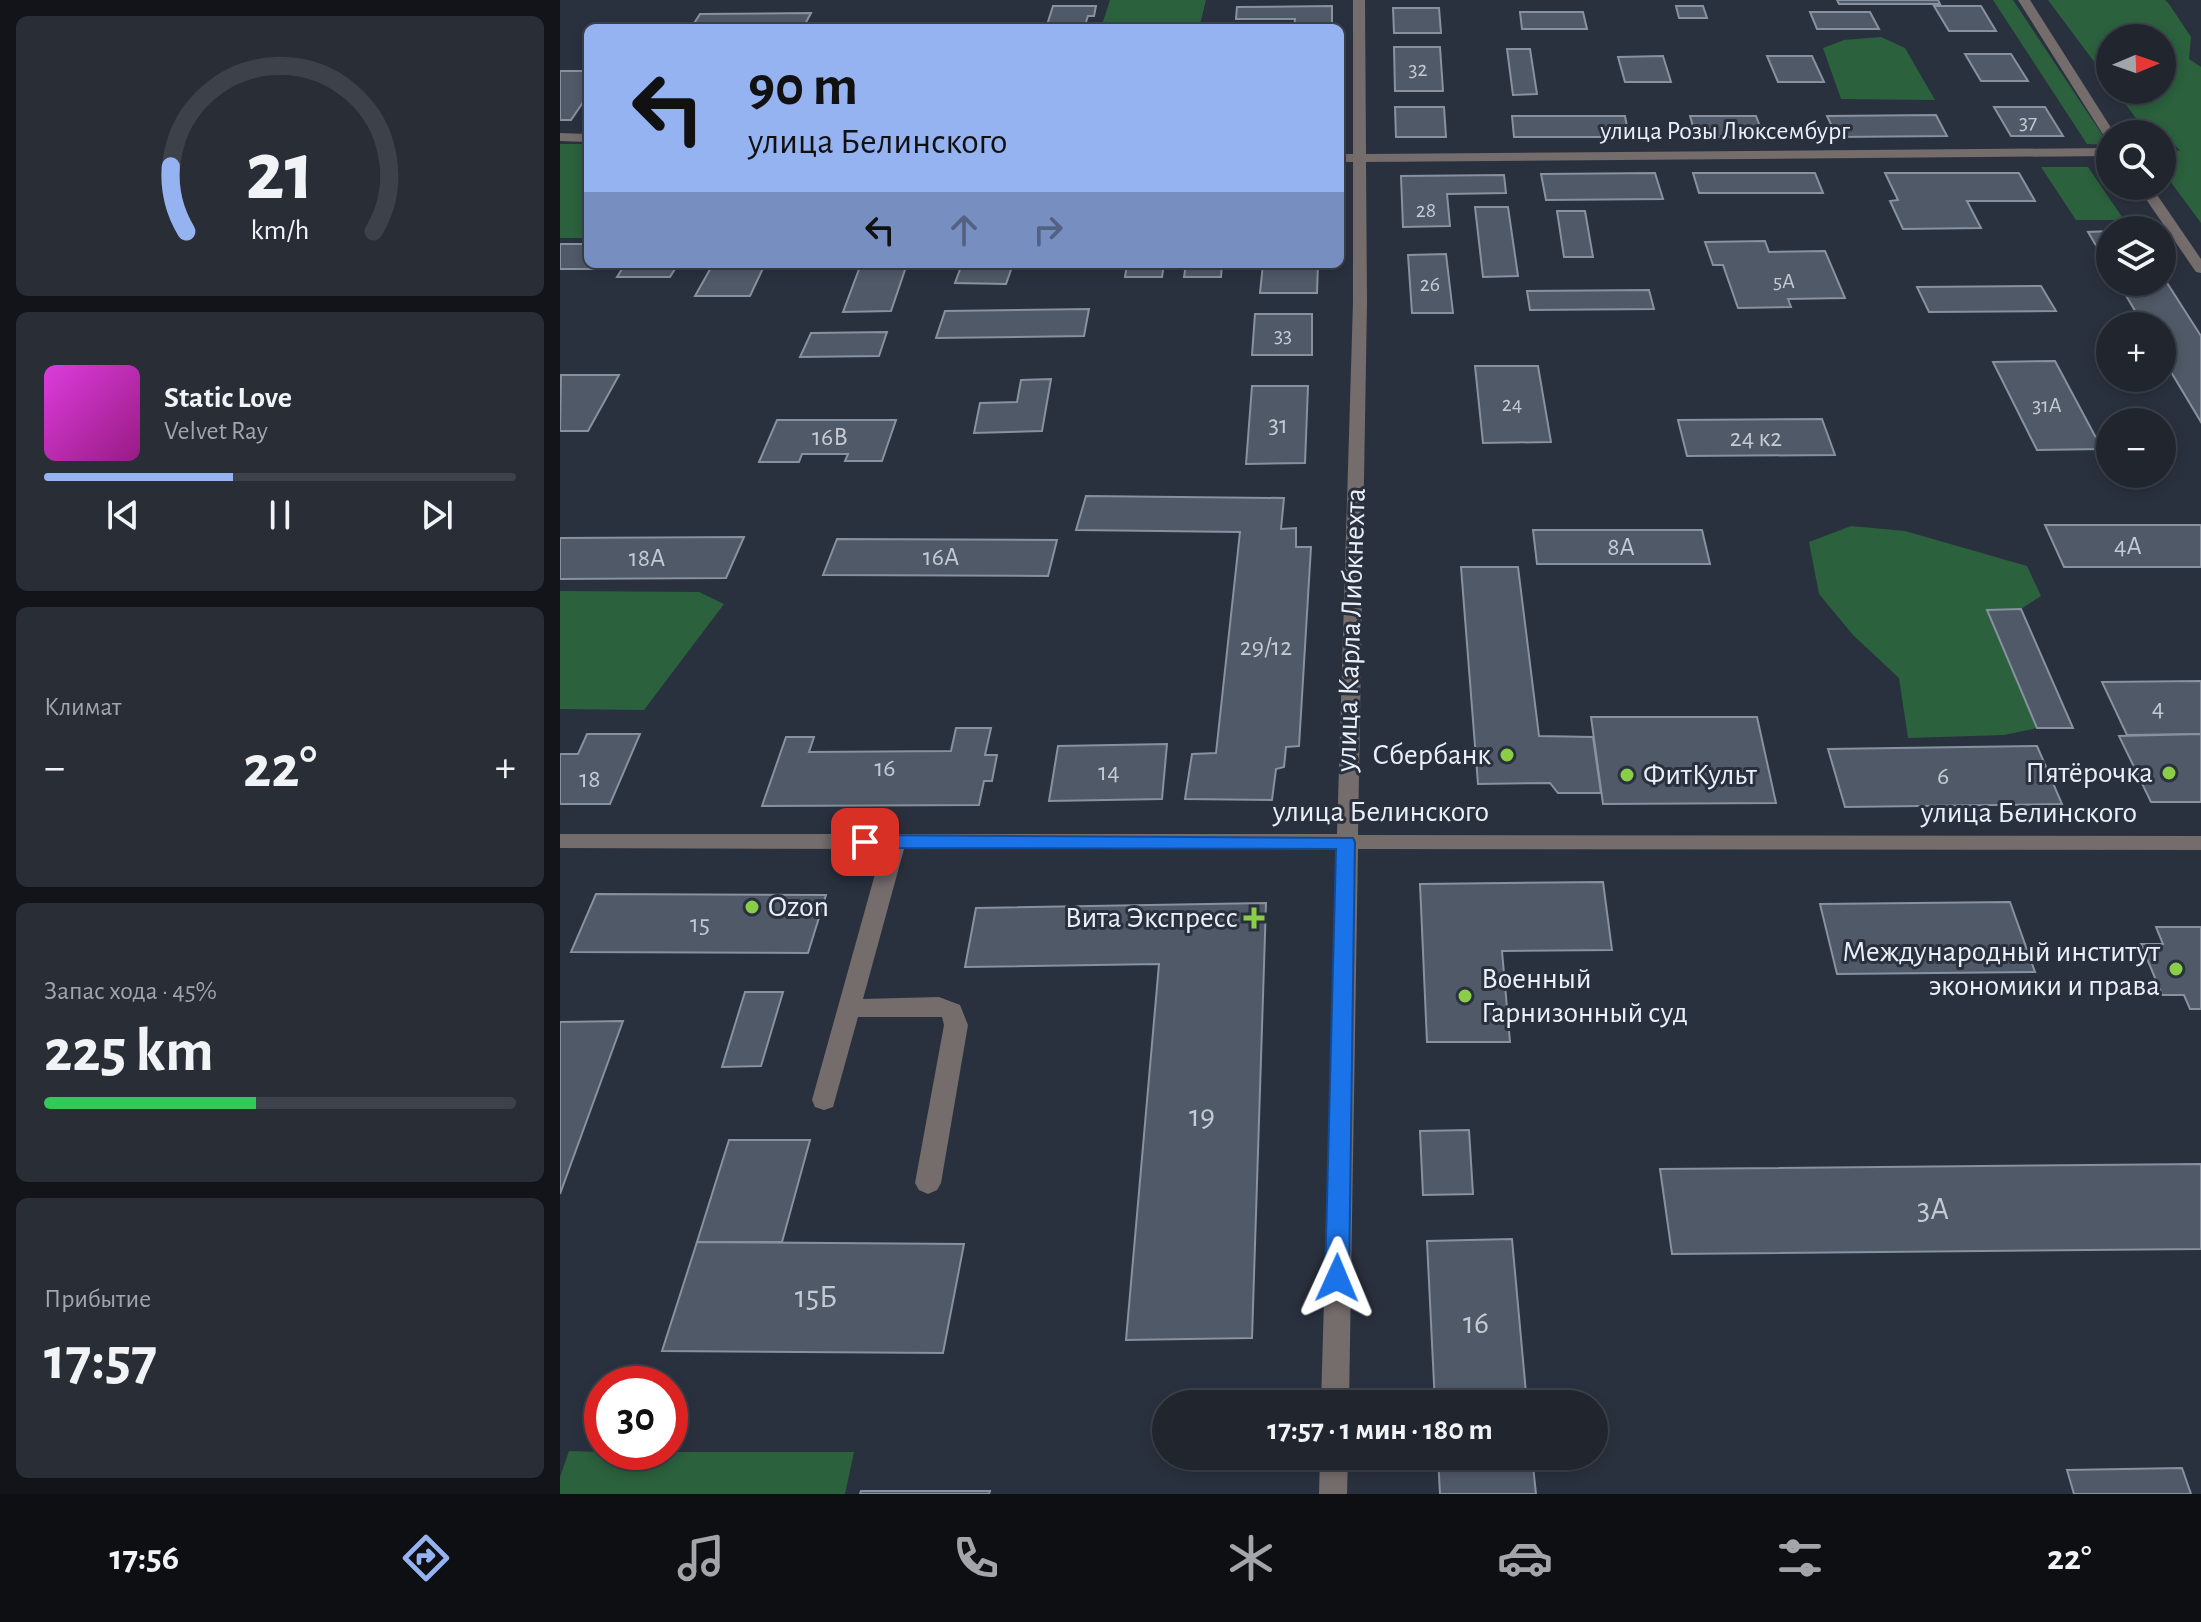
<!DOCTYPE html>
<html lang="ru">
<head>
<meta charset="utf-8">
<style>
  :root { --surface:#20252e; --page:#282d36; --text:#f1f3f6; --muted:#a2a5aa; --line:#3d424a; --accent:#95b2f1 }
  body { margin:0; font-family:"Alegreya Sans",sans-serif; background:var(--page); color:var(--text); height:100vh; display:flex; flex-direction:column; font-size:30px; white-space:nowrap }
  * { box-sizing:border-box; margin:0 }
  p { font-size:26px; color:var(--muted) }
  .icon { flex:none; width:44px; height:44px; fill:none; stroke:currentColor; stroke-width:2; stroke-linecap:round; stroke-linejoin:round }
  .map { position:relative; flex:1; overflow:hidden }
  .details { display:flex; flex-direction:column; gap:16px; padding:16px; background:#121419; width:560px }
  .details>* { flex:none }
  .top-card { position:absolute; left:24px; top:24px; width:760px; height:244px; border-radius:12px; box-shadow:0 4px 12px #0003,0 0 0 2px var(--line); background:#95b2f1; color:#111; overflow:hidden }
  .needle { width:52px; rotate:88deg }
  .controls { position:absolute; left:1536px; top:24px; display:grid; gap:16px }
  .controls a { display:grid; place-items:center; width:80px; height:80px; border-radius:50%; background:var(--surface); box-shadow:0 4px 12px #0003,0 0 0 2px var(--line); font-size:40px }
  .speed { position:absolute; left:24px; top:1366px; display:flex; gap:16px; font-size:40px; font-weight:700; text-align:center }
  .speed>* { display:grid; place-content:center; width:104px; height:104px; border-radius:50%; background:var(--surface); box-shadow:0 4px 12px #0003,0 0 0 2px var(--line); line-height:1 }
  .speed .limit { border:12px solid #d22; background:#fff; color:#111 }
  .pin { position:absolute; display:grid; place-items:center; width:68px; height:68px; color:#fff; margin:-34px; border-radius:16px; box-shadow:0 4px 12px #0006 }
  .me { position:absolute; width:88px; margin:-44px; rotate:1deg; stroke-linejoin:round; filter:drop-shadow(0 0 6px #0008) }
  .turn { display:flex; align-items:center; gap:28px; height:168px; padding:0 32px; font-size:36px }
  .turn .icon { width:104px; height:104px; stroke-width:2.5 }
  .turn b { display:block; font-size:56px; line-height:68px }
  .lanes { display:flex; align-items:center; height:76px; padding:0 32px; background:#0003; justify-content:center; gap:40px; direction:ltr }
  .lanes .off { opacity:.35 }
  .big { font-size:60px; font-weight:700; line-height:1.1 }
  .details .widget { flex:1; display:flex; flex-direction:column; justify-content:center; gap:12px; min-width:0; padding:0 28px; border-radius:12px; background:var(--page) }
  .details .dial { align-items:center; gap:0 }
  .dial svg { height:208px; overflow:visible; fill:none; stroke:var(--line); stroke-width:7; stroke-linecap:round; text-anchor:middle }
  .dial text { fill:var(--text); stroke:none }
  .song { display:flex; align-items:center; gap:24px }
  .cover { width:96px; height:96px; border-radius:12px; background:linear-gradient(135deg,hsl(300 70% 55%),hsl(310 70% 35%)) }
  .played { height:8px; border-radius:4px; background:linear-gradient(90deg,var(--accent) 40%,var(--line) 40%) }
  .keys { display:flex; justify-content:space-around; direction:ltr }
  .heat { display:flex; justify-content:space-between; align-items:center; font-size:44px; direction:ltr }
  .charge { height:12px; border-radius:6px; background:linear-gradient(90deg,#34c759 45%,var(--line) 0) }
  .trip { position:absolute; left:592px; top:1390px; width:456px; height:80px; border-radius:40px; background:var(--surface); box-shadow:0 4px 12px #0003,0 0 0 2px var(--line); font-weight:700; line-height:80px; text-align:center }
  .tab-bar { display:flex; height:128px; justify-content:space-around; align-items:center; background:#0d0f12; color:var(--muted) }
  .tab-bar .icon { width:56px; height:56px }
  .tab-bar .selected { color:var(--accent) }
  .tab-bar b { font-size:36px; color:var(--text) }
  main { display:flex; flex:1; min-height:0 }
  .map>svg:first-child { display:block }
  .green { fill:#2b613d }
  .building { fill:#505967; stroke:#8791a0; stroke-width:2 }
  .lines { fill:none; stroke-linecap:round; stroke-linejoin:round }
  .minor { fill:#756c6c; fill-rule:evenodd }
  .route { fill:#1a73e8; stroke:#114b97; stroke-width:2 }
  .poi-dot { fill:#8ace47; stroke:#2a313e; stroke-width:3 }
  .labels { text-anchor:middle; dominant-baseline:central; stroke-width:6; stroke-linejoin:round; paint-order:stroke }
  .far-number-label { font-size:22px; fill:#c4cad4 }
  .far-street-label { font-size:26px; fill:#eaeff8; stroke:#2a313e }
  .number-label { font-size:26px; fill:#c4cad4 }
  .street-label { font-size:30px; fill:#eaeff8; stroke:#2a313e }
  .poi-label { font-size:30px; fill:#eaeff8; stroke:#2a313e; text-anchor:end }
  .near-number-label { font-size:32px; fill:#c4cad4 }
</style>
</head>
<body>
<main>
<section class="details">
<div class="widget dial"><svg viewBox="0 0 100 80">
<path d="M14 69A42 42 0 1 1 86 69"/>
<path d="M14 69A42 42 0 0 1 8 44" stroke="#95b2f1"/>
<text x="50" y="56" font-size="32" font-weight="700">21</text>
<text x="50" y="72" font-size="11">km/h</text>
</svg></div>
<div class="widget">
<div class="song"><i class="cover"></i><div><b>Static Love</b><p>Velvet Ray</p></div></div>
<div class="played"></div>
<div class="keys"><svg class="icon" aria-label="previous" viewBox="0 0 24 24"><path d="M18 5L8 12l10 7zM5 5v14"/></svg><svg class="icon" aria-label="pause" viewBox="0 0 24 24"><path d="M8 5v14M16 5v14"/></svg><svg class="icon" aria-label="next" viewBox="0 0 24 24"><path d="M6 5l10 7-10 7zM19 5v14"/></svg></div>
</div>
<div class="widget"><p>Климат</p>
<div class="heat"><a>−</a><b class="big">22°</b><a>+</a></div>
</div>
<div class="widget"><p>Запас хода · 45%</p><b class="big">225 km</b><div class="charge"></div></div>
<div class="widget"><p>Прибытие</p><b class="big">17:57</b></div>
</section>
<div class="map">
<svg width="1641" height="1494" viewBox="0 0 1641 1494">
  <rect width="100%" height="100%" fill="#2a313e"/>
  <g class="green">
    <polygon points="550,0 646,0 639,28 541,28"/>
    <polygon points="1433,0 1453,0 1549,145 1527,144"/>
    <polygon points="1488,0 1605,0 1609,4 1631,37 1629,59 1641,67 1641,223 1602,170 1602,155 1620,150 1606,137 1575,117 1555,90 1602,90 1602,38 1550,38 1550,83"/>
    <polygon points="1321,37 1345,48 1375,100 1281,99 1263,48 1284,40"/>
    <rect x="0" y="144" width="28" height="94"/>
    <polygon points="1481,167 1528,167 1564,220 1516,220"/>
    <polygon points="1291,526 1345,531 1467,566 1481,596 1461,609 1428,610 1477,728 1444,735 1348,738 1339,678 1293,635 1259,594 1249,542"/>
    <polygon points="0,591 139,592 164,604 84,710 0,709"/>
    <polygon points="9,1451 42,1452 294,1452 285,1494 0,1494 0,1477"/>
  </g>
  <g class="building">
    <polygon points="1277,0 1378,0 1380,4 1279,4"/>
    <polygon points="493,6 536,6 534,16 528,16 524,28 486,28"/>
    <polygon points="772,6 772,28 734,28 735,19 676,19 677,7"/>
    <polygon points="1116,6 1143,6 1147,18 1119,18"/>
    <polygon points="1374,6 1421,6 1436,31 1389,31"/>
    <polygon points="833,8 879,8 881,33 834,33"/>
    <polygon points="960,12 1023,12 1027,29 962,29"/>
    <polygon points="1250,12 1310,12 1319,29 1257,29"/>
    <polygon points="251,13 243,28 131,28 140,14"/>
    <polygon points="834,47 880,47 883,91 835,91"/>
    <polygon points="947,49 970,49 977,94 953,95"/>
    <polygon points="1405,54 1451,54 1468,81 1421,81"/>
    <polygon points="1103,56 1111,82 1065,82 1058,57"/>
    <polygon points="1207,56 1252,56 1264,82 1218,82"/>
    <polygon points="0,71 28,71 28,95 11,120 0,120"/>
    <polygon points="835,107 884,107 886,137 836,137"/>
    <polygon points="1434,107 1485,107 1503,136 1451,136"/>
    <polygon points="1376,115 1387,136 1277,137 1267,116"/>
    <polygon points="952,116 1065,116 1069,137 954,137"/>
    <polygon points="1130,116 1196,116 1204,137 1136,137"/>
    <polygon points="1095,173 1103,199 986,200 981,174"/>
    <polygon points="1133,173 1255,173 1263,193 1139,193"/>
    <polygon points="1325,173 1459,173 1475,201 1407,201 1421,228 1343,229 1330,201 1338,200"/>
    <polygon points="944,175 946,193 887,194 890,226 843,227 841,176"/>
    <polygon points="915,207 948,207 958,276 923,277"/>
    <polygon points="997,211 1025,211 1033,257 1004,257"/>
    <polygon points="1550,231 1550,269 1528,232"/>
    <polygon points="1205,241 1209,252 1265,251 1285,298 1228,299 1231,307 1178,308 1163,265 1153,265 1145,242"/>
    <polygon points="0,244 28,244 28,264 118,264 110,277 57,277 62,269 0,269"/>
    <polygon points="886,254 893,313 852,313 848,255"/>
    <polygon points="153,264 205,264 190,296 135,296"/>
    <polygon points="301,264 347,264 331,311 283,312"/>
    <polygon points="402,264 453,264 446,284 395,283"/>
    <polygon points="567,264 604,264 602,277 565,277"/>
    <polygon points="626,264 662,264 661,277 624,277"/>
    <polygon points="703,264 758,264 757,293 700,293"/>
    <polygon points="1602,275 1641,336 1641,422 1602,357 1602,326 1584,326 1558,282 1602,282"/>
    <polygon points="1481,286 1496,311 1369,312 1357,287"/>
    <polygon points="1089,290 1094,309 970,310 967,291"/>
    <polygon points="529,309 524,336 376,338 385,311"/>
    <polygon points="695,314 752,314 752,355 692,355"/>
    <polygon points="327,332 319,356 240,357 251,333"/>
    <polygon points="1495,361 1542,449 1477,450 1433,362"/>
    <polygon points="915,366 978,366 991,442 923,443"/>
    <polygon points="1,375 59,375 28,431 0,431"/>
    <polygon points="491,379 482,431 414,433 420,403 457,402 461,380"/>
    <polygon points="692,386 748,386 745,463 686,464"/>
    <polygon points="1262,419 1275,455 1127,456 1118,420"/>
    <polygon points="217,420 336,420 322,461 285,461 288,454 242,454 239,462 199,462"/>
    <polygon points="526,496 724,498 721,529 736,528 736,547 751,547 739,746 726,747 724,767 716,769 712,800 625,799 632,754 656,753 680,532 516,530"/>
    <polygon points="1485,525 1641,525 1641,567 1504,567"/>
    <polygon points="973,530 1142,530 1150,564 977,564"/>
    <polygon points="184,537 166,578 0,579 0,538"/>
    <polygon points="277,539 497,540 488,576 263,575"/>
    <polygon points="901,567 958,567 979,736 1033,737 1041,793 998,793 990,783 918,784"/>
    <polygon points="1461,609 1513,728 1477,728 1427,610"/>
    <polygon points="1641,681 1641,734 1567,735 1542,682"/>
    <polygon points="1031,717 1197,717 1216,803 1043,804"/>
    <polygon points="396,728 431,728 425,755 437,755 432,781 424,781 419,805 202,806 226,737 254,737 249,752 391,751"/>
    <polygon points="27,734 80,734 50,804 0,804 0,754 18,754"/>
    <polygon points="1641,734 1641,802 1591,802 1559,736"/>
    <polygon points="607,744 602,799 489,801 498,746"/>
    <polygon points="1477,746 1502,804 1285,807 1268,749"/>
    <polygon points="1043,882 1052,950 942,951 950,1042 867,1042 860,884"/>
    <polygon points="36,894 266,895 248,953 11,952"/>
    <polygon points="1450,902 1475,972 1277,974 1260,904"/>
    <polygon points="706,903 692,1338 566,1340 599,964 405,967 416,908"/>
    <polygon points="1596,927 1641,927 1641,1009 1630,1009 1624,995 1602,995 1581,944 1603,944"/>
    <polygon points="185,992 223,992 201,1066 162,1067"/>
    <polygon points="63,1021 0,1194 0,1022"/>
    <polygon points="909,1130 913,1194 863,1195 860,1131"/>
    <polygon points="169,1140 250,1140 222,1242 137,1242"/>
    <polygon points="1641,1164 1641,1249 1112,1254 1100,1169"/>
    <polygon points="952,1239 967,1404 875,1404 867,1241"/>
    <polygon points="137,1242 404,1244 383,1353 102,1351"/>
    <polygon points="878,1456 972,1456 976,1494 880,1494"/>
    <polygon points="1622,1468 1631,1494 1514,1494 1507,1470"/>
    <polygon points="301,1491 430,1491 429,1494 300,1494"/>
  </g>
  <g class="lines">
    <g class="minor">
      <polygon points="793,0 805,0 806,154 1550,148 1550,156 806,162 807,302 798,835 1641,836 1641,850 798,849 789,1404 761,1404 777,849 344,849 303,999 379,997 400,1005 408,1025 381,1183 377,1190 368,1194 359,1190 355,1183 384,1025 382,1017 298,1017 273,1107 264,1110 255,1107 252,1100 322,849 0,848 0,834 777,834 793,302 793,162 780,162 780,154 793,154"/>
      <polygon points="1458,0 1470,0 1555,134 1550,134 1550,140 1544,136"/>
      <polygon points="0,133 28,134 28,142 0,141"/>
      <polygon points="1577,186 1591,186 1641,259 1641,273 1636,272"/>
      <polygon points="760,1456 788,1456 787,1494 759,1494"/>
    </g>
  </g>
  <polygon class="route" points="305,835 793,838 795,842 789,1278 786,1285 777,1288 769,1285 765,1278 776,849 305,848 295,842"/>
  <g class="poi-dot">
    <circle cx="947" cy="755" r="8"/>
    <circle cx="1609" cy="773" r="8"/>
    <circle cx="1067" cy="775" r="8"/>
    <circle cx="192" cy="907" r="8"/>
    <path d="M690 906h8v8h8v8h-8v8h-8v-8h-8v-8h8z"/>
    <circle cx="1616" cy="969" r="8"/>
    <circle cx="905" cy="996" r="8"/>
  </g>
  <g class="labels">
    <g class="far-number-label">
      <text x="858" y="69">32</text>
      <text x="1468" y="122">37</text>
      <text x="866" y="210">28</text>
      <text x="1224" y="281">5А</text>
      <text x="870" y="284">26</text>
      <text x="723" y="335">33</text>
      <text x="952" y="404">24</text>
      <text x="1487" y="405">31А</text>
    </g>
    <g class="far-street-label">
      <text x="1165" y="131">улица Розы Люксембург</text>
    </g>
    <g class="number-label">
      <text x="718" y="425">31</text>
      <text x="270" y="437">16В</text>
      <text x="1196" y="438">24 к2</text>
      <text x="1568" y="546">4А</text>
      <text x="1061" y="547">8А</text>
      <text x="381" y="557">16А</text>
      <text x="87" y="558">18А</text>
      <text x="706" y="647">29/12</text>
      <text x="1598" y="708">4</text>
      <text x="325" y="768">16</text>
      <text x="549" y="772">14</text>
      <text x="1383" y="776">6</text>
      <text x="30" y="779">18</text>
      <text x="140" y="924">15</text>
    </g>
    <g class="street-label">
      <text transform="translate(791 630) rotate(-88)">улица Карла Либкнехта</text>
      <text x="821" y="812">улица Белинского</text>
      <text x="1469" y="813">улица Белинского</text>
    </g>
    <g class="poi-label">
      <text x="931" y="755">Сбербанк</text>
      <text x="1593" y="773">Пятёрочка</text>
      <text x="1083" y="775" text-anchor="start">ФитКульт</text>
      <text x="208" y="907" text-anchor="start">Ozon</text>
      <text x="678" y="918">Вита Экспресс</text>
      <text x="1600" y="952">Международный институт<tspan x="1600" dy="34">экономики и права</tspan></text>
      <text x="921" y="979" text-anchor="start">Военный<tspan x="921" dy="34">Гарнизонный суд</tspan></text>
    </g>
    <g class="near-number-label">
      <text x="642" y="1116">19</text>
      <text x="1373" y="1209">3А</text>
      <text x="256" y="1297">15Б</text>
      <text x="916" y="1323">16</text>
    </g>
  </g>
</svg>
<div class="controls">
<a><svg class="needle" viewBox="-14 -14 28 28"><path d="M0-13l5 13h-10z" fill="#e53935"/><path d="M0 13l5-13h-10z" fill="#a2a5aa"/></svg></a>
<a><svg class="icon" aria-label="search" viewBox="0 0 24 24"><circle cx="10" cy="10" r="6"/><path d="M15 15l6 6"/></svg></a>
<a><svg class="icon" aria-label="layers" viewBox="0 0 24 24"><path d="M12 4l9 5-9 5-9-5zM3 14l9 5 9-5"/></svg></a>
<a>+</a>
<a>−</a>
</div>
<div class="speed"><div class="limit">30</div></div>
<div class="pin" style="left:305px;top:842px;background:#d93025"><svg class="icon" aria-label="arrive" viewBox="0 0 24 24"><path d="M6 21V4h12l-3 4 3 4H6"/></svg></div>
<svg class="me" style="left:777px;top:1278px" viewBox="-20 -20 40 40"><path d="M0-17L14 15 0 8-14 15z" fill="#1a73e8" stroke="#fff" stroke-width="4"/></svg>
<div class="trip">17:57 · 1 мин · 180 m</div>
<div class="top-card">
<div class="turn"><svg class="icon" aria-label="left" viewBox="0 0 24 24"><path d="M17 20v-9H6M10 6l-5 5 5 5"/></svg><div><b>90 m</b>улица Белинского</div></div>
<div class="lanes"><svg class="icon" aria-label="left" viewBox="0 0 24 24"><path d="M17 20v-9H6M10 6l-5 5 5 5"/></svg><svg class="icon off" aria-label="ahead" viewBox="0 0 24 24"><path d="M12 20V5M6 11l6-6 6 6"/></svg><svg class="icon off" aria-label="right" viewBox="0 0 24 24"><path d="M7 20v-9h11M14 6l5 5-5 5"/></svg></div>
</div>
</div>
</main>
<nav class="tab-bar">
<b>17:56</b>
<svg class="icon selected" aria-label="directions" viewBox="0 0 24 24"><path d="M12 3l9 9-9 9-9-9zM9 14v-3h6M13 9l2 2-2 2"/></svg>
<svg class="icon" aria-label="music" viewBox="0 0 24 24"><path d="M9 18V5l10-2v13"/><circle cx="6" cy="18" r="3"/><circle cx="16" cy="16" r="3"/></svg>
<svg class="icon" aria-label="phone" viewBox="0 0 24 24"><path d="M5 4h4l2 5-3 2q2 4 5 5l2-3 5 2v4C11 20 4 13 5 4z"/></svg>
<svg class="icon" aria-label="climate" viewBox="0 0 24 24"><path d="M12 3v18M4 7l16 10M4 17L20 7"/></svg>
<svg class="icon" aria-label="car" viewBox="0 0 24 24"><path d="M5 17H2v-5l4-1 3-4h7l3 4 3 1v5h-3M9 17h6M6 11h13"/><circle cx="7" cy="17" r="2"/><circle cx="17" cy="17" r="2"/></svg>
<svg class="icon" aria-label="filters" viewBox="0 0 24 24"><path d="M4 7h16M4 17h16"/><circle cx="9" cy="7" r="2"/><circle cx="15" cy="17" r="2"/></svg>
<b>22°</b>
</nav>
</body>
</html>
